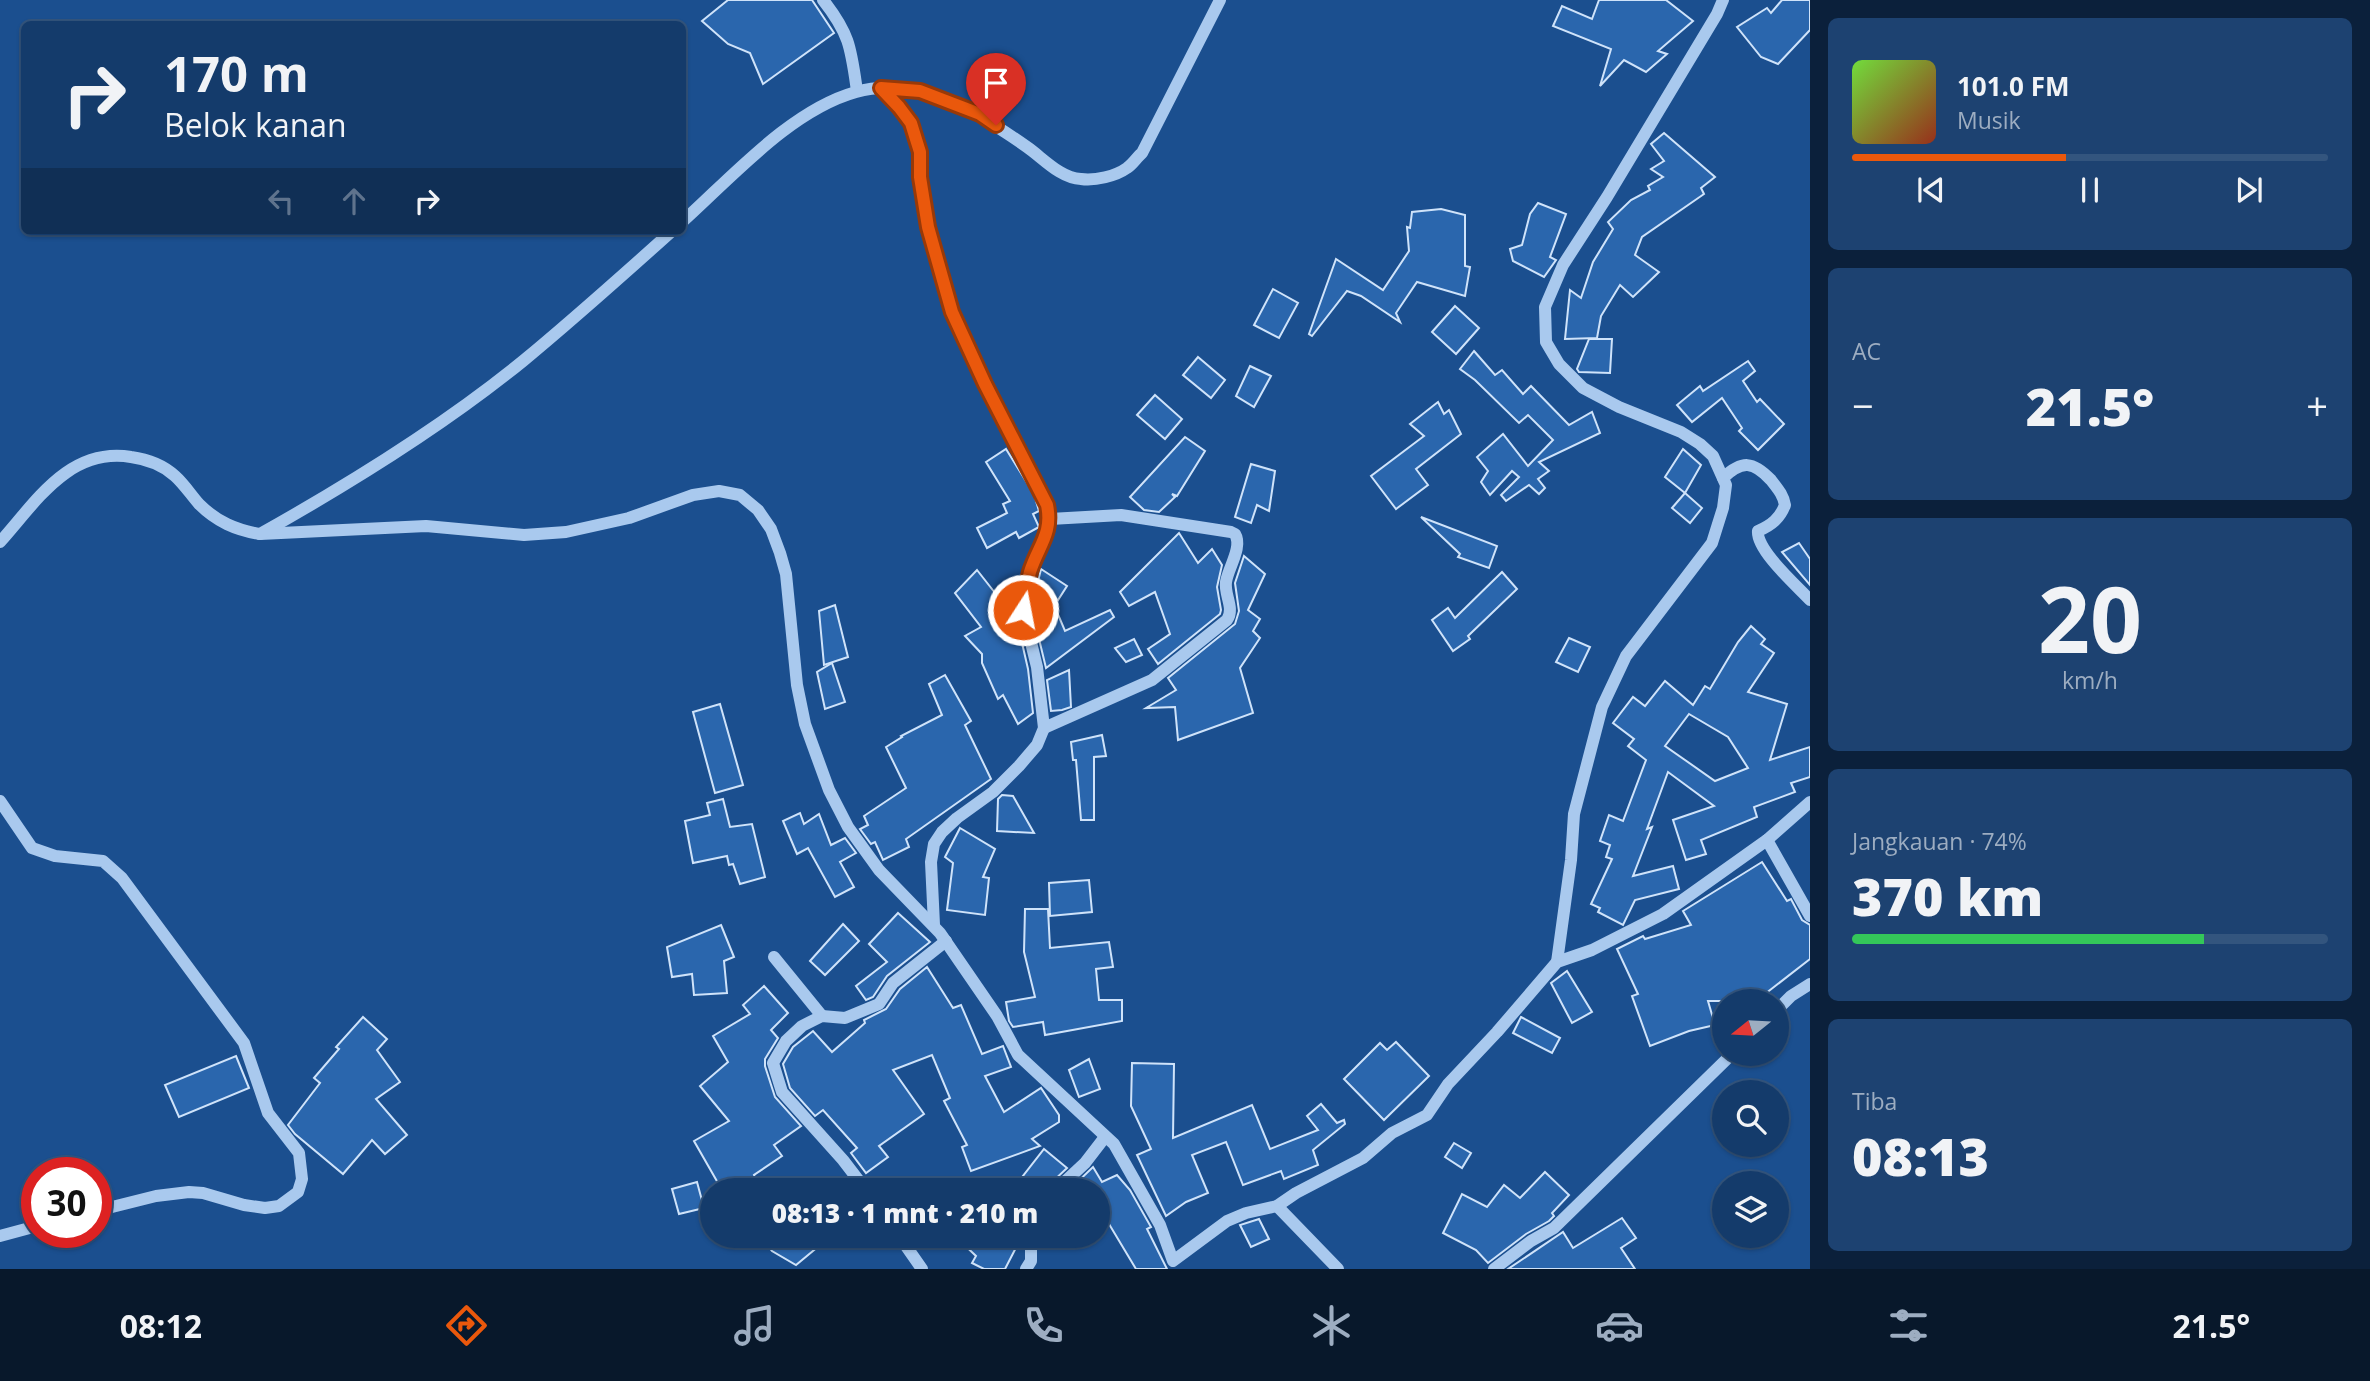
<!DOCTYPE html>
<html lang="id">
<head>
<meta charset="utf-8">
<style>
  :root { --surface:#143b6b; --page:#1d4271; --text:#f1f3f6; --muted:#9dadc1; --line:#33557e; --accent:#ea580c }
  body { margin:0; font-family:"Open Sans",sans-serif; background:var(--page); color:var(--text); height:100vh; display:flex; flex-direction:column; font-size:26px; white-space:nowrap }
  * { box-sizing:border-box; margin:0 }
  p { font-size:23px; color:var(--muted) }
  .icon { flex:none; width:38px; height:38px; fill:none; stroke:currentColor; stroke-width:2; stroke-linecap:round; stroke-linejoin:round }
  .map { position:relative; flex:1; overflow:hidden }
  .drawer { display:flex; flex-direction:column; gap:18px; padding:18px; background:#0b203b; width:560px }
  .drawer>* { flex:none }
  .banner { position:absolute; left:21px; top:21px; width:665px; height:214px; border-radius:10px; box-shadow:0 2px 5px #0004,0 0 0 2px var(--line); background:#143b6b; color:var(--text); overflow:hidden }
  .needle { width:46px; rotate:252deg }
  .tools { position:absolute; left:1712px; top:989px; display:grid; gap:14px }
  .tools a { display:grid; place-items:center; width:77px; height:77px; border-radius:50%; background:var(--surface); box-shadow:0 2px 5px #0004,0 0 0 2px var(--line); font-size:35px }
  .speed { position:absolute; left:21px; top:1157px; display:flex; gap:14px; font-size:35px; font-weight:700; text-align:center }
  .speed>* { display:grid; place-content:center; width:91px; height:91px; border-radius:50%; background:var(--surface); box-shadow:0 2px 5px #0004,0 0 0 2px var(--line); line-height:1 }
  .speed .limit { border:10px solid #d22; background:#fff; color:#111 }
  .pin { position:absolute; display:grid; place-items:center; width:60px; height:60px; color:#fff; margin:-72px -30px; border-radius:50% 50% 50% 0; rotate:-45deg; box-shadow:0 0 7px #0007 }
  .pin .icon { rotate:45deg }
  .me { position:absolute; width:77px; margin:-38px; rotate:11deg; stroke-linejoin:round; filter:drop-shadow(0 0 5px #0008) }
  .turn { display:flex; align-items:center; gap:24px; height:147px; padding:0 28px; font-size:32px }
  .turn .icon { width:91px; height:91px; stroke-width:2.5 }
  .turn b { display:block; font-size:49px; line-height:60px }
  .lanes { display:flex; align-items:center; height:66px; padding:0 28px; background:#0003; justify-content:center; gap:35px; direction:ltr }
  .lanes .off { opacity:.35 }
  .big { font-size:52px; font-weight:800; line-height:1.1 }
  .drawer .widget { flex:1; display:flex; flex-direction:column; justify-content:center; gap:10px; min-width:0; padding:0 24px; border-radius:10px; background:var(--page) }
  .drawer .dial { align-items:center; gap:0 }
  .dial b { font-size:91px; line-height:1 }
  .song { display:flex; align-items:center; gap:21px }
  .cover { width:84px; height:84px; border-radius:10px; background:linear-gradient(135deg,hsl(100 70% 55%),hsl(10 70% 35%)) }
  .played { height:7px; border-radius:4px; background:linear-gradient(90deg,var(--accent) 45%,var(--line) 45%) }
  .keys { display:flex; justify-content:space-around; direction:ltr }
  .heat { display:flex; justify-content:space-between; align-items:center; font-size:38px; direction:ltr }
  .charge { height:10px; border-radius:5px; background:linear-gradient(90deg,#34c759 74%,var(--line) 0) }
  .trip { position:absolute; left:700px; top:1178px; width:410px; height:70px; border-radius:35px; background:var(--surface); box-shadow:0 2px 5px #0004,0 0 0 2px var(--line); font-weight:800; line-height:70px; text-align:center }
  .dock { display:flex; height:112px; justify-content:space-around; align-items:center; background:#08182b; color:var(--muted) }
  .dock .icon { width:49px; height:49px }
  .dock .on { color:var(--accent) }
  .dock b { font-size:32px; color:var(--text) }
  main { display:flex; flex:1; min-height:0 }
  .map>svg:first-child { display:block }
  .building { fill:#2a66ad; stroke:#cfe3fa; stroke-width:2; fill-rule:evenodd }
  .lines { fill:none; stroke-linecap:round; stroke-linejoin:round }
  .minor { stroke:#a9c9ee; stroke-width:12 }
  .route-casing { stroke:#983908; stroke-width:18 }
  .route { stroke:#ea580c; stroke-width:12 }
</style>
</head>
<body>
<main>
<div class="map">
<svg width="1810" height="1269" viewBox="0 0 1810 1269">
  <rect width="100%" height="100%" fill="#1b4f8f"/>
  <g class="building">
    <polygon points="728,0 812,0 834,33 763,84 750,53 728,44 702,21"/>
    <polygon points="1599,0 1666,0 1693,21 1658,51 1667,54 1646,72 1624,60 1600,86 1611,49 1553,26 1562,6 1592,19"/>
    <polygon points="1782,0 1810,0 1810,30 1778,64 1761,57 1737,27 1767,8 1771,13"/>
    <polygon points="1664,133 1715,177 1701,188 1704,194 1642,237 1635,255 1659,272 1633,297 1620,285 1601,316 1597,338 1565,339 1570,290 1581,298 1593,262 1613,229 1608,222 1631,200 1650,190 1648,186 1663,177 1651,169 1664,161 1651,144"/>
    <polygon points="1538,203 1566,214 1550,257 1556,260 1544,277 1513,261 1510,249 1522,245 1530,214"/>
    <polygon points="1441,209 1465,215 1465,266 1470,267 1465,296 1417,282 1396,313 1400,322 1361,296 1347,291 1312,336 1309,334 1336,259 1383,290 1409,251 1407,227 1410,228 1412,212"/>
    <polygon points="1273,289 1298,303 1279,338 1254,325"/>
    <polygon points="1455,306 1479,328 1456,354 1432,332"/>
    <polygon points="1589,339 1612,339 1610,373 1579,372 1577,369"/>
    <polygon points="1474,351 1495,375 1502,370 1523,394 1531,386 1569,425 1592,412 1600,433 1539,462 1549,471 1538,479 1545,488 1539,494 1529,485 1506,501 1501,495 1519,477 1512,471 1490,495 1481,482 1488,471 1477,457 1503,434 1528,466 1553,440 1528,415 1519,423 1475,380 1460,369"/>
    <polygon points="1198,357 1225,380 1211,398 1183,375"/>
    <polygon points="1748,361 1755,371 1743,381 1757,402 1760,399 1784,424 1758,450 1739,431 1742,428 1722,398 1692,422 1677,405 1700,386 1703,391"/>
    <polygon points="1250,366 1271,376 1254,407 1236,396"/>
    <polygon points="1155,395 1182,419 1165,439 1137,415"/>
    <polygon points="1438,402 1444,414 1449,410 1461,434 1416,469 1428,485 1396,509 1371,476 1424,436 1410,424"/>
    <polygon points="1185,437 1205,451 1177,496 1172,494 1175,497 1159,512 1144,510 1130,497"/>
    <polygon points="1006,449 1034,494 1039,511 1033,514 1039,527 1019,538 1016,532 987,548 977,528 1007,513 1003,504 1010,501 986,462"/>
    <polygon points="1683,449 1701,465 1685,493 1665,477"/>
    <polygon points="1251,464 1275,471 1269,511 1257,505 1251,523 1235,517"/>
    <polygon points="1685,493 1702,508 1690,523 1672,508"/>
    <polygon points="1421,517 1497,546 1489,568 1458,557 1460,554"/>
    <polygon points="1179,533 1198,563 1212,549 1222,565 1217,587 1221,610 1220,614 1158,664 1148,649 1170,634 1155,592 1129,606 1120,592"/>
    <polygon points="1799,543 1810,559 1810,585 1782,552"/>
    <polygon points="1244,556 1265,574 1248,610 1260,619 1253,631 1260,638 1240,668 1253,713 1178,740 1175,707 1146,708 1176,690 1168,678 1235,624 1239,611 1235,583"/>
    <polygon points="1041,569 1067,586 1058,600 1037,586"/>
    <polygon points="977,570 1017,621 1028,669 1033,713 1018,724 1003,695 998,699 982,663 982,654 965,636 981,627 955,593"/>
    <polygon points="1502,572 1517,589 1468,636 1470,639 1453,651 1432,620 1448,608 1455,618"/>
    <polygon points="835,605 848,657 824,665 819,611"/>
    <polygon points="1054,605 1065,631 1110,610 1114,617 1046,668 1033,614"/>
    <path d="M1751,626L1765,639L1761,644L1774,653L1748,692L1787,704L1770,760L1810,747V777L1791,783L1795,792L1754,807L1757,817L1701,840L1706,854L1686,860L1673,820L1714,806L1668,772L1647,829L1652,827L1633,876L1673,866L1679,889L1635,900L1623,925L1598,912L1600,908L1591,904L1612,859L1606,857L1610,845L1600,841L1609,815L1623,821L1646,760L1628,746L1634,739L1613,723L1633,697L1645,706L1665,681L1693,705L1705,686L1710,689L1738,642ZM1689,714L1728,737L1748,768L1715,781L1665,746Z"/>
    <polygon points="1569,638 1590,647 1578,672 1556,662"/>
    <polygon points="1134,639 1142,655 1126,662 1115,648"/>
    <polygon points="832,663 845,702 825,709 817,672"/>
    <polygon points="1069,670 1071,707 1062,710 1051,711 1047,680"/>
    <polygon points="945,675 971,721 965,725 991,779 906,839 909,847 883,860 875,842 871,844 860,829 868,825 864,816 906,788 886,747 902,737 901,736 942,715 929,684"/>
    <polygon points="720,704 743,785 715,793 693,712"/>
    <polygon points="1102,735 1106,756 1094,757 1094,820 1081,820 1076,760 1073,760 1071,742"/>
    <polygon points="1002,795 1013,796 1034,833 997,831 998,799"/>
    <polygon points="723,799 730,827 752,824 765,877 740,884 733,864 729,865 727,856 693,863 685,821 710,815 707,803"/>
    <polygon points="800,813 804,824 819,814 831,845 845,838 856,853 840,862 854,887 835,897 808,848 797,854 783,821"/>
    <polygon points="960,828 995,849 983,877 989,878 985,915 947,910 953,863 945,857"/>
    <polygon points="1762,862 1787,901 1791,899 1802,920 1810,925 1810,959 1756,1001 1708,1001 1715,1025 1689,1031 1650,1046 1632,996 1638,994 1617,949 1643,936 1645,939 1691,925 1683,911"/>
    <polygon points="1089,880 1092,912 1050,916 1049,883"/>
    <polygon points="1025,909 1048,909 1050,948 1109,942 1113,967 1096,969 1099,1000 1122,1000 1122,1021 1045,1035 1043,1022 1013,1027 1009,1021 1006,1002 1035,997 1024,952"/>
    <polygon points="898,913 930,942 887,976 873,997 866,1000 856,986 887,962 869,944"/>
    <polygon points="843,924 859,941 825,975 810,961"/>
    <polygon points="721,925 734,957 724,961 727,993 694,995 692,974 672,977 667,947"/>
    <polygon points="927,967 953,1008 961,1005 982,1054 1003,1046 1011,1067 985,1076 1004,1112 1041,1088 1059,1115 1059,1122 1032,1139 1040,1146 971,1171 962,1147 967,1145 944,1101 950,1098 932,1055 893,1070 924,1114 879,1146 888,1157 866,1173 851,1153 857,1148 823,1110 815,1116 790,1088 783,1064 793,1047 813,1031 832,1052 865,1023 864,1020 886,1009 900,989"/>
    <polygon points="1567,971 1592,1012 1572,1023 1551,983"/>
    <polygon points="764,986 788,1013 771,1030 778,1038 765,1059 765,1066 775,1097 801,1126 774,1145 782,1156 754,1175 760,1190 722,1190 694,1141 729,1121 700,1086 728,1062 713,1036 750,1014 743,1005"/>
    <polygon points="363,1017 387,1039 377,1050 400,1082 376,1099 407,1135 385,1154 372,1140 343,1174 295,1134 288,1125 320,1083 314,1078 339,1049 336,1047"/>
    <polygon points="1521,1017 1560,1038 1552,1053 1513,1033"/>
    <polygon points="1396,1042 1429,1076 1384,1120 1344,1079 1380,1043 1387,1050"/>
    <polygon points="236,1056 249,1088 179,1117 165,1085"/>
    <polygon points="1089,1059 1100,1089 1079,1097 1069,1070"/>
    <polygon points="1132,1063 1174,1064 1173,1138 1252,1105 1270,1149 1318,1130 1307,1116 1321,1104 1337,1123 1344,1120 1345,1124 1313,1150 1318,1165 1284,1179 1281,1171 1243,1185 1226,1142 1192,1155 1208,1193 1186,1202 1166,1216 1137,1155 1151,1149 1131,1106"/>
    <polygon points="1454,1143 1471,1153 1462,1168 1445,1157"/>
    <polygon points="1044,1149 1067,1168 1050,1184 1047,1190 1012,1190"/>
    <polygon points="1093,1167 1102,1182 1117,1175 1130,1190 1151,1227 1147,1229 1167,1269 1136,1269 1097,1204 1097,1190 1069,1190"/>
    <polygon points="1545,1172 1569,1195 1552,1213 1554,1216 1549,1221 1526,1234 1488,1263 1476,1250 1443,1233 1462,1194 1487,1207 1504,1185 1520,1198"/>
    <polygon points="697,1182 704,1208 679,1214 672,1189"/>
    <polygon points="1622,1218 1636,1238 1621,1248 1635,1269 1508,1269 1563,1232 1573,1248"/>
    <polygon points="1259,1219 1269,1239 1251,1247 1240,1225"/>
    <polygon points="760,1236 831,1236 796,1265 772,1251"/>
    <polygon points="955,1236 1022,1236 1005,1269 984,1269 972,1263 976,1256"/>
  </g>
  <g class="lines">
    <g class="minor">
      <path d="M823,0C850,34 851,49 857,91"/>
      <polyline points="881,88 899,107 910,123 915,136 920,151 920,177 928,227 952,312 985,384 1042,491 1050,519 1044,544 1030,573 1023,610 1037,667 1044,728 1037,745 1019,766 993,792 957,818 942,832 934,844 931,862 934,925"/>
      <path d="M682,222C732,177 791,110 856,92C917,75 979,113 1027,147C1043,158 1060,178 1081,179C1095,181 1116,176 1127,168C1133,164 1137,157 1142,153L1220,0"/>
      <path d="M1723,478C1742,460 1753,461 1771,480C1777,488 1783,494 1785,505C1780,518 1772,525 1758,531C1756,550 1797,586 1810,600"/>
      <polyline points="260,534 426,526 524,535 566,532 629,518 693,495 719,491 740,495 758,510 771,529 780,553 786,574 797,685 805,724 829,790 848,827 879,870 940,933 997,1016 1018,1055 1114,1144 1160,1225 1173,1261 1227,1221 1246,1213 1277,1206 1296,1193 1363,1158 1392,1133 1427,1115 1448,1084 1497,1032 1557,962 1592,950 1663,914 1767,840 1810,802"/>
      <path d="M0,542C36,502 69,447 131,457C146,459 163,465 175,476C184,484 191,495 199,504C217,522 236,530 260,534C351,483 442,427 523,361C574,319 623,275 672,231"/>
      <path d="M1044,728L1152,680L1227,620C1235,608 1224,595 1226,582C1228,568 1243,547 1235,534L1231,532L1121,515L1050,519"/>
      <polyline points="0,801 32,848 55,856 103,861 122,878 244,1043 268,1113 299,1153 302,1179 298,1192 279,1206 265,1208 244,1205 203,1193 189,1192 156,1196 96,1211"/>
      <polyline points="1767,840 1810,916"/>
      <polyline points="774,957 822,1016"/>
      <polyline points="1557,962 1571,860 1574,814 1602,707 1626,656 1712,543 1723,508 1726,485 1713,456 1700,444 1681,432 1619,407 1583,388 1559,364 1546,342 1545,307 1563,265 1607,197 1717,14 1723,0"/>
      <polyline points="1776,1011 1791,996 1810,984"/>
      <polyline points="866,1190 843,1160 782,1092 773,1063 786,1041 802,1026 822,1016 845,1018 879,1004 893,983 946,941"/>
      <polyline points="1056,1190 1085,1163 1105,1137"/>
      <polyline points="1277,1206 1338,1269"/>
      <polyline points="0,1236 37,1226"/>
      <polyline points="899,1236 922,1269"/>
      <polyline points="1026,1269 1031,1261 1031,1236"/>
      <polyline points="1494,1269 1531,1241 1554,1228 1732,1054"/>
    </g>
  </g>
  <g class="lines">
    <g class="route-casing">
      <path id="route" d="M996,125L980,114L920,91L881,88L899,107L911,123L915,136L920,152V177L928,227L952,312L985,384L1047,505C1053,534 1038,546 1030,572C1027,584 1025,597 1023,610"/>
    </g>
    <use href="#route" class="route"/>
  </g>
</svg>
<div class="tools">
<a><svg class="needle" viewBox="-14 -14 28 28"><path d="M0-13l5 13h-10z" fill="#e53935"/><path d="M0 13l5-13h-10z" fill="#9dadc1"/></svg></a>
<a><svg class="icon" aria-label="search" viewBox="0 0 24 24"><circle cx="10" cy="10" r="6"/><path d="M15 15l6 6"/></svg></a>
<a><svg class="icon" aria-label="layers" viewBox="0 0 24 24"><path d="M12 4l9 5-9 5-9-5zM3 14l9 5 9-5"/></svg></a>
</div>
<div class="speed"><div class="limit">30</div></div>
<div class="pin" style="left:996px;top:125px;background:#d93025"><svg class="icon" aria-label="arrive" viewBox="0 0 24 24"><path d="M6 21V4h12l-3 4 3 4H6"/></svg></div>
<svg class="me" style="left:1023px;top:610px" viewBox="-20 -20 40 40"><circle r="17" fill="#ea580c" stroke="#fff" stroke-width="3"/><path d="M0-11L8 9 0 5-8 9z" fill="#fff"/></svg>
<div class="trip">08:13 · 1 mnt · 210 m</div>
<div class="banner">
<div class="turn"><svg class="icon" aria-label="right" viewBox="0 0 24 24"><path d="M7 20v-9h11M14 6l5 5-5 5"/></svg><div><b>170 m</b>Belok kanan</div></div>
<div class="lanes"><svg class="icon off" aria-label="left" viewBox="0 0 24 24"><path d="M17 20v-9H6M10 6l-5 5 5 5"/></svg><svg class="icon off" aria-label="ahead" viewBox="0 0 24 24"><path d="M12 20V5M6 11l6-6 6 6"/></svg><svg class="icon" aria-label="right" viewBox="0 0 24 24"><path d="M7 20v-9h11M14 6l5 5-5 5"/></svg></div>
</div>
</div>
<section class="drawer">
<div class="widget">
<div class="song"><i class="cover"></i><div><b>101.0 FM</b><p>Musik</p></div></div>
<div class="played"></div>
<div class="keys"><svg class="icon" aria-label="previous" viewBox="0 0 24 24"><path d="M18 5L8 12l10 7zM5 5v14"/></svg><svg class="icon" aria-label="pause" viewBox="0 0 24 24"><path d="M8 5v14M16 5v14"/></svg><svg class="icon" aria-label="next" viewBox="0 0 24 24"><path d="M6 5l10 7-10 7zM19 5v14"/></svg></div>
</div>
<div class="widget"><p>AC</p>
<div class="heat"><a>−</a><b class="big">21.5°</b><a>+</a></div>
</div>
<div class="widget dial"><b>20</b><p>km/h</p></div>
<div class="widget"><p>Jangkauan · 74%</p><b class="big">370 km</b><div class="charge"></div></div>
<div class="widget"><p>Tiba</p><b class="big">08:13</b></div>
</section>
</main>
<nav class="dock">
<b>08:12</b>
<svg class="icon on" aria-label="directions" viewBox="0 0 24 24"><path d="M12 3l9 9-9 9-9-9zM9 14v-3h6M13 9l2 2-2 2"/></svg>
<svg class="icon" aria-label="music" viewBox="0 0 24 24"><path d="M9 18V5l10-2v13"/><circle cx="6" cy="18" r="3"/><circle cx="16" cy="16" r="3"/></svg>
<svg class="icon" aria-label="phone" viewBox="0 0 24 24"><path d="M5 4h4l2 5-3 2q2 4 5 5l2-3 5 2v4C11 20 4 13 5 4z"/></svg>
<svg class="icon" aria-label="climate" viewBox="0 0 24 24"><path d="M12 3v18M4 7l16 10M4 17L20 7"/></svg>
<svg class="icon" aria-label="car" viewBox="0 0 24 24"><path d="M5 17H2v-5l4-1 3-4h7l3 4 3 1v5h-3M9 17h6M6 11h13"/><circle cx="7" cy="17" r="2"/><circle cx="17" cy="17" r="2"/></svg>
<svg class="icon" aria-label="filters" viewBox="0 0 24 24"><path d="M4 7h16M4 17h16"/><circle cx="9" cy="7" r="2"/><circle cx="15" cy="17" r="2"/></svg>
<b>21.5°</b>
</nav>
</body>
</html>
